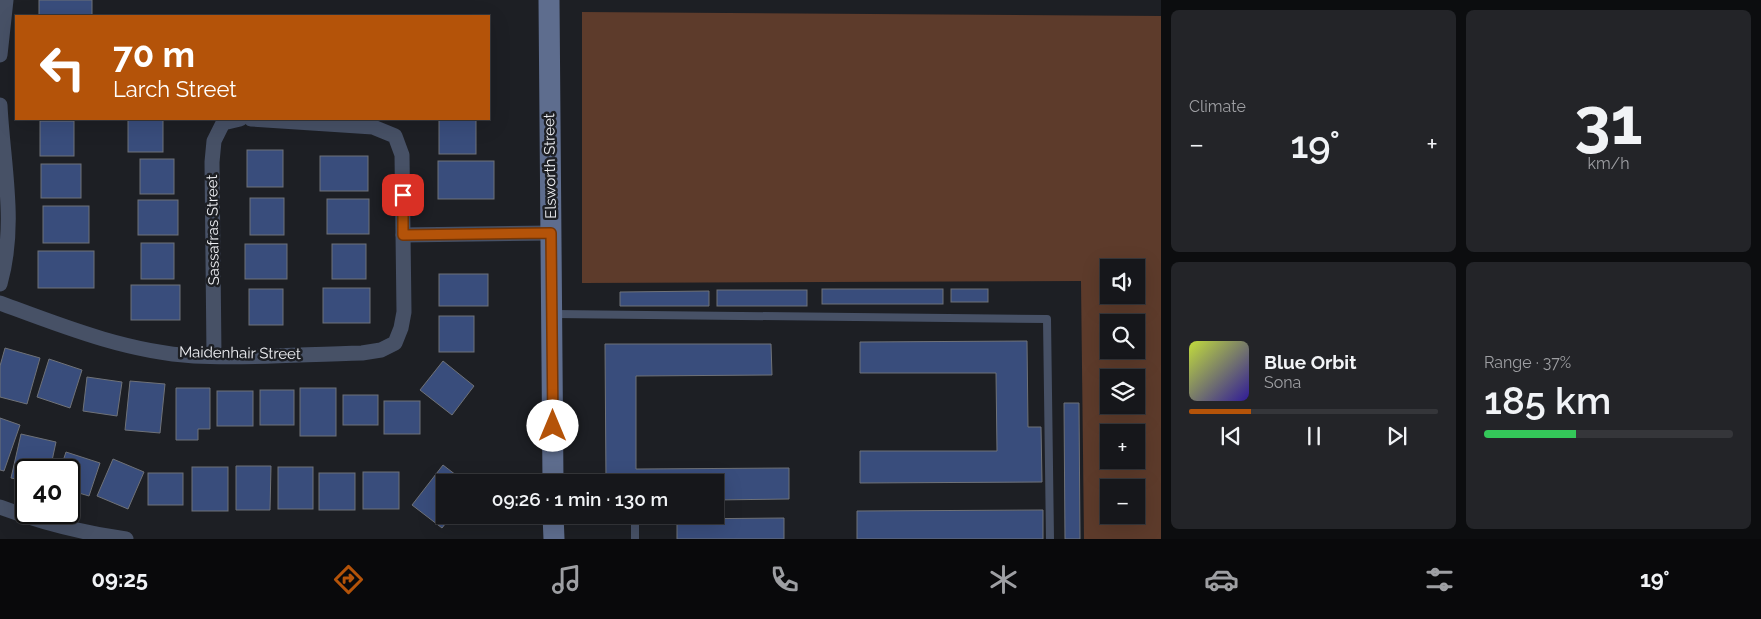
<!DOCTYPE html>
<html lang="en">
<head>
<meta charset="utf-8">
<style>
  :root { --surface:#16171b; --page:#232428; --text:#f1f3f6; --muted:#9e9fa3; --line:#35363a; --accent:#b45309 }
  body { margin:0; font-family:Raleway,sans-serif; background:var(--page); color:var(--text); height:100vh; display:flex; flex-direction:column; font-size:19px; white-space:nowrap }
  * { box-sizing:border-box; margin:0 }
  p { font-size:16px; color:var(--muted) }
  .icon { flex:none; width:28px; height:28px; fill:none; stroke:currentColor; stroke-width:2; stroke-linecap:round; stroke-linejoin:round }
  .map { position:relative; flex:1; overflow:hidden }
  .drawer { display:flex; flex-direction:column; gap:10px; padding:10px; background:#0c0d0f; width:600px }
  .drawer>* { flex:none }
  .top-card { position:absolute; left:15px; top:15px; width:475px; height:105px; border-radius:0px; box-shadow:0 5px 20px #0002,0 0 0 1px var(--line); background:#b45309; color:#fff; overflow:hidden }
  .buttons { position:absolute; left:1100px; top:259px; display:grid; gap:10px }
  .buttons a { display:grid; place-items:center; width:45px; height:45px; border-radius:0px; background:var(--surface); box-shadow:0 5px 20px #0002,0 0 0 1px var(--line); font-size:25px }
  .speed { position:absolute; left:15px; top:459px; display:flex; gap:10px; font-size:25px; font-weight:700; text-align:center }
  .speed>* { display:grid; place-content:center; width:65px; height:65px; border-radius:50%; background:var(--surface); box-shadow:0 5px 20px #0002,0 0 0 1px var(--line); line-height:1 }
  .speed .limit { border:2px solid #111; border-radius:8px; background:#fff; color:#111 }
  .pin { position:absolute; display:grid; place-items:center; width:42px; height:42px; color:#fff; margin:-21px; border-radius:10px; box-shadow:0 2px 8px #0006 }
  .me { position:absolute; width:55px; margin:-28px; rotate:0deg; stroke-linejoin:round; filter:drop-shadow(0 0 4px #0008) }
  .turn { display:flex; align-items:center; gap:18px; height:105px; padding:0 15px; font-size:22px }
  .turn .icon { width:65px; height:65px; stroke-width:2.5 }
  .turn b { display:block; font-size:35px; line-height:42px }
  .big { font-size:38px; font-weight:600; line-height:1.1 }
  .drawer .tile { flex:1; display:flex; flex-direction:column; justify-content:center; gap:8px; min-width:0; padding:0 18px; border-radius:8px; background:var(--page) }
  .drawer .dial { align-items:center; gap:0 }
  .dial b { font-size:65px; line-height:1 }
  .song { display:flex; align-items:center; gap:15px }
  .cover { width:60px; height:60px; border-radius:8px; background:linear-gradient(135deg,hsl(70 70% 55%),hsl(250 70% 35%)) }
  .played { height:5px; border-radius:2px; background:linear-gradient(90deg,var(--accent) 25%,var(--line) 25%) }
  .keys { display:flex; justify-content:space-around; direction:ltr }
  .heat { display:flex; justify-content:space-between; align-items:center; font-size:28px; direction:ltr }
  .charge { height:8px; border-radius:4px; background:linear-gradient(90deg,#34c759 37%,var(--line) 0) }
  .drawer .tiles { flex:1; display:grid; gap:10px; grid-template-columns:repeat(2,1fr) }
  .trip { position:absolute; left:436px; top:474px; width:288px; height:50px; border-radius:0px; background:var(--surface); box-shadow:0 5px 20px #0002,0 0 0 1px var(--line); font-weight:600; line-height:50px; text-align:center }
  .menu { display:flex; height:80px; justify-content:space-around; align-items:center; background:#09090b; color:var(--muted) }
  .menu .icon { width:35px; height:35px }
  .menu .selected { color:var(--accent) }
  .menu b { font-size:22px; color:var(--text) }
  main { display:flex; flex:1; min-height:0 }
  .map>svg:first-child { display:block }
  .green { fill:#5d3b2b; fill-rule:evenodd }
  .building { fill:#394d7c; stroke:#6f7278 }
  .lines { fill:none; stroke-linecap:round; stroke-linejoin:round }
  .lane { stroke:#475166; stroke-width:8 }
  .street { stroke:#475166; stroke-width:15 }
  .secondary { stroke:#5e6d8e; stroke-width:21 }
  .route-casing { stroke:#753606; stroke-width:12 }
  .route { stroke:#b45309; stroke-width:9 }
  .labels { text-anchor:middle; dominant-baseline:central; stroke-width:5; stroke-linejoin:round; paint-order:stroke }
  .street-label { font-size:15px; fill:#eff0f4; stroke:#1d1f24 }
</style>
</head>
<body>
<main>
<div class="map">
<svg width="1161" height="539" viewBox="0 0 1161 539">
  <rect width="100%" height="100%" fill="#1d1f24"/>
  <path class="green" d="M582,12L1161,16V539H1084L1081,281L582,283ZM1109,268H1136V295H1109ZM1109,322H1136V350H1109ZM1109,378H1136V405H1109ZM1109,432H1136V460H1109ZM1109,488H1136V515H1109Z"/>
  <g class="building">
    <rect x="39" y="0" width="53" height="16"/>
    <rect x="128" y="119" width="35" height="33"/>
    <rect x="439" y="119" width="37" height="35"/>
    <rect x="40" y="121" width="34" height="35"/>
    <rect x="247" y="150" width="36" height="37"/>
    <rect x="320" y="156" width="48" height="35"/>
    <rect x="140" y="159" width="34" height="35"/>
    <rect x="438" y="161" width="56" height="38"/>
    <rect x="41" y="164" width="40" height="34"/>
    <rect x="250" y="198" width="34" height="37"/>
    <rect x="327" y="199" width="42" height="35"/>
    <rect x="138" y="200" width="40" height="35"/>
    <rect x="43" y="206" width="46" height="37"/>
    <rect x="141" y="243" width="33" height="36"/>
    <rect x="245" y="244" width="42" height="35"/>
    <rect x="332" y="244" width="34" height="35"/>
    <rect x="38" y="251" width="56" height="37"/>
    <rect x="439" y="274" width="49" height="32"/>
    <rect x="131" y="285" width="49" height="35"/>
    <rect x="323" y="288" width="47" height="35"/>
    <rect x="249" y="289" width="34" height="36"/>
    <rect x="822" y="289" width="121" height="15"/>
    <rect x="951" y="289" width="37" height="13"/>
    <rect x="717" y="290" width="90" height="16"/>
    <polygon points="709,291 709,306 620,306 620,292"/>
    <rect x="439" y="316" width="35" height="36"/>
    <polygon points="1027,341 1028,427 1041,427 1042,482 860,483 860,451 997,451 996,373 860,373 860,342"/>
    <polygon points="605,344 771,344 772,375 636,376 636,469 789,468 789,499 715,500 715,482 606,482"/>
    <polygon points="5,348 40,358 27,404 0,397 0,366"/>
    <polygon points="49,359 82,370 70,408 37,397"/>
    <polygon points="443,361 474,386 452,415 420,390"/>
    <polygon points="87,377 122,382 117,416 83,411"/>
    <polygon points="130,381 165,384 160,433 125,430"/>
    <polygon points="176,388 210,388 210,429 198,429 198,440 176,440"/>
    <rect x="300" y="388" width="36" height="48"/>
    <rect x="260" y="390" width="34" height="35"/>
    <rect x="217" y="391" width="36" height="35"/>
    <rect x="343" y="395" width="35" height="30"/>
    <rect x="384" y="401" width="36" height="33"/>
    <polygon points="1064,403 1079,403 1080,539 1065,539"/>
    <polygon points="0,418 20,425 4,471 0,470"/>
    <polygon points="21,434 56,442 50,470 26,470 26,481 11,478"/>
    <polygon points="66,452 100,463 89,496 69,490 69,470 60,470"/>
    <polygon points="113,459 144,472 128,509 97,496"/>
    <polygon points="443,465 465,482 445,482 445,515 452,515 442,528 412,505"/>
    <polygon points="236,466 271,466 270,510 236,510"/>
    <rect x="192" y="467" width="36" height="44"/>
    <rect x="278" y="467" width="35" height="42"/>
    <rect x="363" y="472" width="36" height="37"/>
    <rect x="148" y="473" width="35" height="32"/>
    <rect x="319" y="473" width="36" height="37"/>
    <polygon points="1043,510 1043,539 857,539 857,511"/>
    <polygon points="784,518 784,539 677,539 677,519"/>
  </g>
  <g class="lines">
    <g class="lane">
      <polyline points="554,314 1047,319 1050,539"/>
      <polyline points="635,517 635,539"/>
    </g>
    <g class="street">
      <polyline points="0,55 6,0"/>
      <path d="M0,105C3,165 17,224 0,284"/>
      <polyline points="403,235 551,233"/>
      <path d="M0,303C62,326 127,352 194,356C250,359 307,354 362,353L381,350L395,343L401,328L404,312L402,155L395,136L373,127L251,119"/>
      <polyline points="214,355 212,162 214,141 223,123 240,119"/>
      <path d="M0,507C40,522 83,533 126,539"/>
    </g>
    <g class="secondary">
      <polyline points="549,0 553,482"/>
      <polyline points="553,515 554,539"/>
    </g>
  </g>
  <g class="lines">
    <g class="route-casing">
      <polyline id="route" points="403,195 403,235 551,233 553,426"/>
    </g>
    <use href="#route" class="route"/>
  </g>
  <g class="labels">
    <g class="street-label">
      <text transform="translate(550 166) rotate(-91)">Elsworth Street</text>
      <text transform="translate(213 230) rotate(-91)">Sassafras Street</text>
      <text transform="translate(240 353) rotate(1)">Maidenhair Street</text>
    </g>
  </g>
</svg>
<div class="buttons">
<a><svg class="icon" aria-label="sound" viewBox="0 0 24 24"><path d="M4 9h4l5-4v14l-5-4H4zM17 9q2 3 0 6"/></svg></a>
<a><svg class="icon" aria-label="search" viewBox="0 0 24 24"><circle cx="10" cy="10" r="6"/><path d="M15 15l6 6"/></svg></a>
<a><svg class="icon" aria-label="layers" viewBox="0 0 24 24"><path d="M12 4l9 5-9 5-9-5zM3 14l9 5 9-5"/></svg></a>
<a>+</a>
<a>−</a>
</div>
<div class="speed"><div class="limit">40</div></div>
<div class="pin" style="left:403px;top:195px;background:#d93025"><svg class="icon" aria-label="arrive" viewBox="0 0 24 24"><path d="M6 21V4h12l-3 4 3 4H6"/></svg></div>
<svg class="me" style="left:553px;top:426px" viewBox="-20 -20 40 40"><circle r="19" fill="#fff"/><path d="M0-13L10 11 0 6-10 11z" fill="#b45309"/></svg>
<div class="trip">09:26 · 1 min · 130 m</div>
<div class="top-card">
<div class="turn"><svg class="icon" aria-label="left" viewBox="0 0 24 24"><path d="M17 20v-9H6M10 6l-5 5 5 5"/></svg><div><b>70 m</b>Larch Street</div></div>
</div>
</div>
<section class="drawer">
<div class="tiles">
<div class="tile"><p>Climate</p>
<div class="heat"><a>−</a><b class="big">19°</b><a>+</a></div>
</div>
<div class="tile dial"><b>31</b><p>km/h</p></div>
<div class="tile">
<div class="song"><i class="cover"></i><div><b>Blue Orbit</b><p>Sona</p></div></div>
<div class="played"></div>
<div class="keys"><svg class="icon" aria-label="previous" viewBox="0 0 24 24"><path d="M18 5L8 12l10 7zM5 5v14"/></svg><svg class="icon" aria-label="pause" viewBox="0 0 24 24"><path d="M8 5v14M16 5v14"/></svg><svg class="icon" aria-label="next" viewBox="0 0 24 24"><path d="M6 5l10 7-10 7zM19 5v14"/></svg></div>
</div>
<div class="tile"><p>Range · 37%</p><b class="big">185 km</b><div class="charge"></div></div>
</div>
</section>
</main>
<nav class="menu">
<b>09:25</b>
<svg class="icon selected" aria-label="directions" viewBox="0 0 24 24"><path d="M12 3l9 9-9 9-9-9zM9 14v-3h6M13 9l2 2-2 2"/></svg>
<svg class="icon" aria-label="music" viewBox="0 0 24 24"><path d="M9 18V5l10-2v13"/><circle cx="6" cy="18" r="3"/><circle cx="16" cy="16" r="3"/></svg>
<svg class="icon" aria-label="phone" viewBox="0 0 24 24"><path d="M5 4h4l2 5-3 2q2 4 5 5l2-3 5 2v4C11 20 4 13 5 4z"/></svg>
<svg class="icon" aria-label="climate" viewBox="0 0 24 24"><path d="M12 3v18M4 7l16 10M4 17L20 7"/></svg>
<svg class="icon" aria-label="car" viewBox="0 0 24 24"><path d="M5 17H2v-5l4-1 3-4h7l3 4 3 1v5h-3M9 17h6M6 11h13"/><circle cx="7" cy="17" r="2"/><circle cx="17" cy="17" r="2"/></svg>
<svg class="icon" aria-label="filters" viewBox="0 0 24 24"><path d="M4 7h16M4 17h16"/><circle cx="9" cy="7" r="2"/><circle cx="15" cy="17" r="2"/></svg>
<b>19°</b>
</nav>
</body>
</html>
